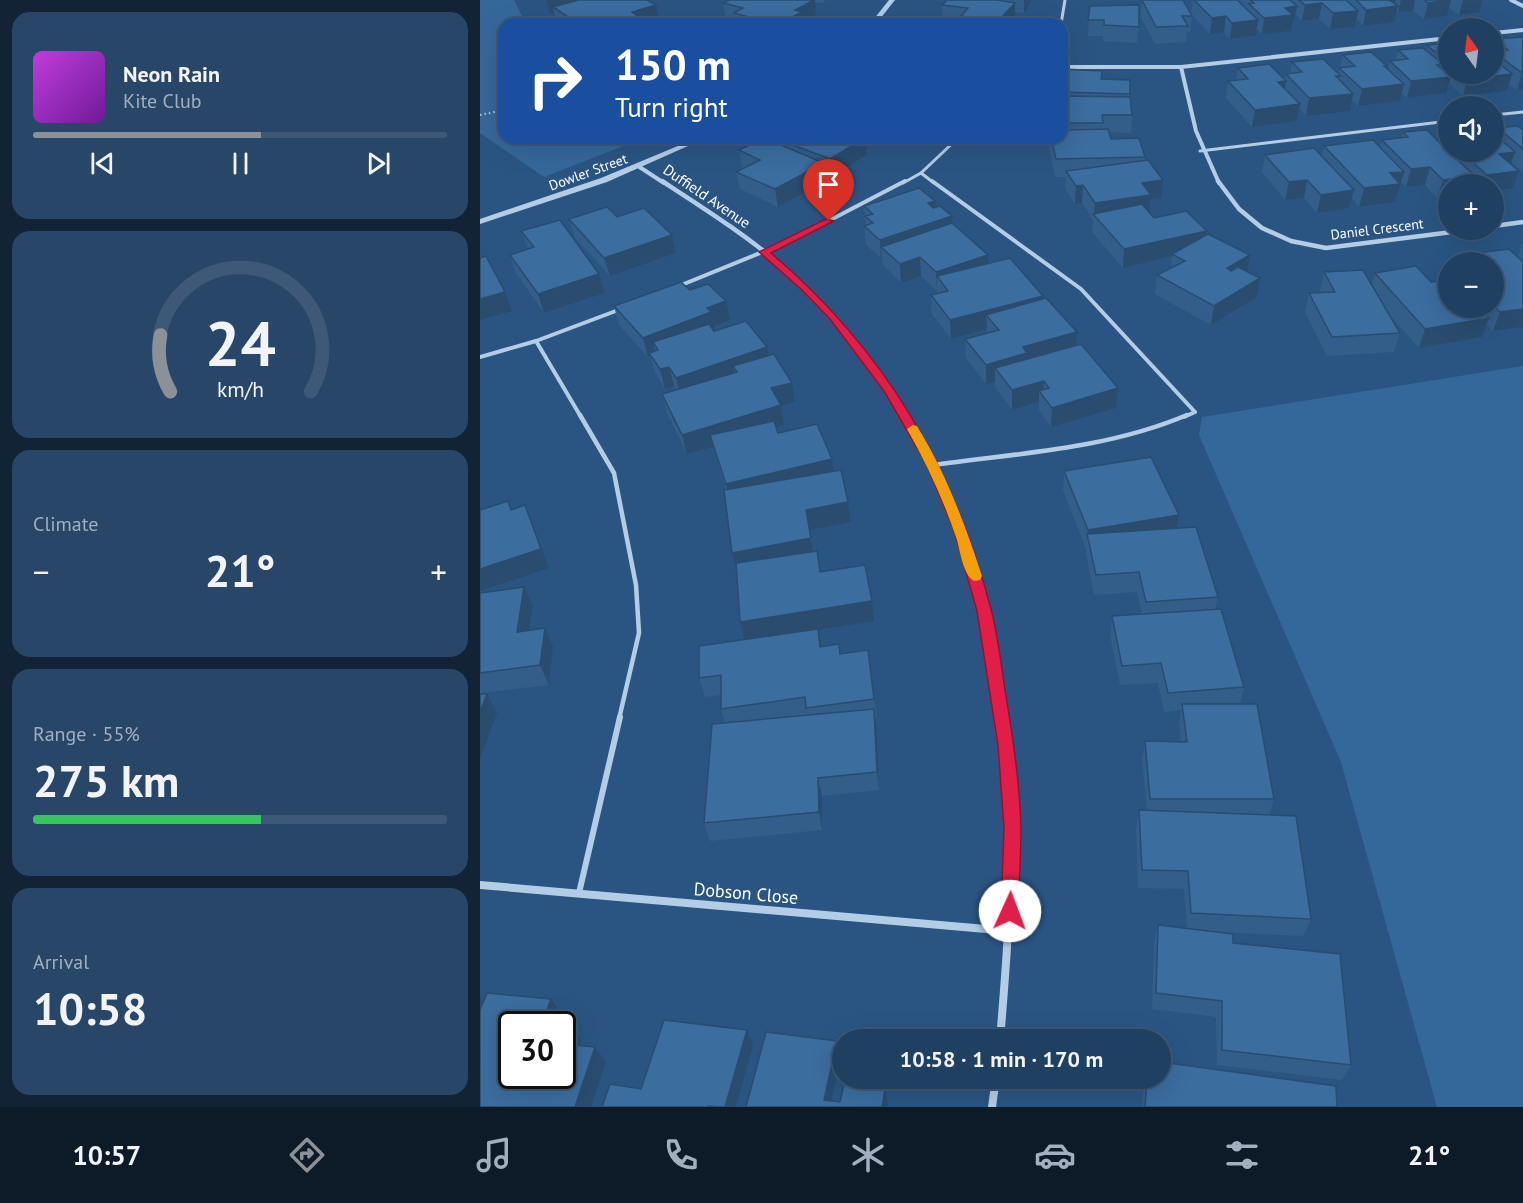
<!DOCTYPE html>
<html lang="en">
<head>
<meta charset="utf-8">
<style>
  :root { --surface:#204062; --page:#284768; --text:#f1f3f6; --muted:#a2afbe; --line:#3d5977; --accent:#8c9099 }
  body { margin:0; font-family:"PT Sans",sans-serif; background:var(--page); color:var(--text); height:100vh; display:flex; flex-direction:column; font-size:22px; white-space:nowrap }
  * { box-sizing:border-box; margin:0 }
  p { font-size:20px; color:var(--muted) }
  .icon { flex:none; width:33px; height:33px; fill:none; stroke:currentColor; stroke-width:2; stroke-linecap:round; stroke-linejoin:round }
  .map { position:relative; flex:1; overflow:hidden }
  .panel { display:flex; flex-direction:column; gap:12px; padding:12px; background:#122336; width:480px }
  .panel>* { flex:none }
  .top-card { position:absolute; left:18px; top:18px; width:570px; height:126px; border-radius:18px; box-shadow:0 6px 24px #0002,0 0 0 2px var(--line); background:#1a4fa0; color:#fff; overflow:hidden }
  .needle { width:39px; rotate:346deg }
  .controls { position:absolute; left:958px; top:18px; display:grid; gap:12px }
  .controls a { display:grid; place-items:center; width:66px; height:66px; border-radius:50%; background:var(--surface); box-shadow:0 6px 24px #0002,0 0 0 2px var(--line); font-size:30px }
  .speed { position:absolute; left:18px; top:1011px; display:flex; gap:12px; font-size:30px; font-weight:700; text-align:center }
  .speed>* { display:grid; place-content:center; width:78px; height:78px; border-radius:50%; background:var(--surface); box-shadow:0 6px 24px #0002,0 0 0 2px var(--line); line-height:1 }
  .speed .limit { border:3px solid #111; border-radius:9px; background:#fff; color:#111 }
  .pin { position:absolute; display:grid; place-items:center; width:51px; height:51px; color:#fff; margin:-62px -26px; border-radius:50% 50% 50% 0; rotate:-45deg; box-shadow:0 0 6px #0007 }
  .pin .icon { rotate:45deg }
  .me { position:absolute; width:66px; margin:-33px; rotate:2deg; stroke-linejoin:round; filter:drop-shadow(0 0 4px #0008) }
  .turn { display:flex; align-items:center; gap:21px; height:126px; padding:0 18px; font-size:27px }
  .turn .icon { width:78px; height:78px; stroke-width:2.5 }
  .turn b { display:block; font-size:42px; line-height:51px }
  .big { font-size:45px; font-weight:700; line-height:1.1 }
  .panel .tile { flex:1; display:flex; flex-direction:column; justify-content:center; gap:9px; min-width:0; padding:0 21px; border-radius:18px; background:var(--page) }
  .panel .dial { align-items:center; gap:0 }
  .dial svg { height:156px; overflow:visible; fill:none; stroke:var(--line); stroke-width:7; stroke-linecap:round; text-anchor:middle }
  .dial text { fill:var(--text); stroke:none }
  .song { display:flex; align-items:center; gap:18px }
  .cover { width:72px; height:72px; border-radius:9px; background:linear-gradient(135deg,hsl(290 70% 55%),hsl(280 70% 35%)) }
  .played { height:6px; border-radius:3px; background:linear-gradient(90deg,var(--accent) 55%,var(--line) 55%) }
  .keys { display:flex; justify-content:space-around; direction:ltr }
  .heat { display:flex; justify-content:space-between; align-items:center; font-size:33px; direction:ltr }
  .charge { height:9px; border-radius:4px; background:linear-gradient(90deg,#34c759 55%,var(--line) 0) }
  .trip { position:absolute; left:352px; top:1029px; width:339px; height:60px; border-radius:30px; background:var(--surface); box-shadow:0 6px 24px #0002,0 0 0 2px var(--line); font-weight:700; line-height:60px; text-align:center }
  .tab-bar { display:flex; height:96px; justify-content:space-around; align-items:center; background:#0d1a27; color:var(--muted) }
  .tab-bar .icon { width:42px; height:42px }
  .tab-bar .active { color:var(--accent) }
  .tab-bar b { font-size:27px; color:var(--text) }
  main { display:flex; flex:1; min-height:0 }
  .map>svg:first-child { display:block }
  .green { fill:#35689a }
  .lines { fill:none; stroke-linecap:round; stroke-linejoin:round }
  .path { stroke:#b3cde6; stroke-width:2; stroke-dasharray:1.5 3; stroke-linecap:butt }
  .service-far3 { stroke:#b3cde6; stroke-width:3 }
  .service-far2 { stroke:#b3cde6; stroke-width:4 }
  .service-far1 { stroke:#b3cde6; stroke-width:4.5 }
  .service { stroke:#b3cde6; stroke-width:6 }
  .minor-far3 { stroke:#b3cde6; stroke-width:4 }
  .minor-far2 { stroke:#b3cde6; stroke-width:4.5 }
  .minor-far1 { stroke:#b3cde6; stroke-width:6 }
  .minor { stroke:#b3cde6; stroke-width:8 }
  .tertiary { fill:#b3cde6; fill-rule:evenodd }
  .wall { fill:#335e89 }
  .shaded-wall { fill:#294c6f }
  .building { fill:#3b6d9f; stroke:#294c6f; stroke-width:1.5; fill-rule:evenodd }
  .route { fill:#e11d48; stroke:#92132f; stroke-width:1.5 }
  .slow { fill:#f59e0b }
  .labels { text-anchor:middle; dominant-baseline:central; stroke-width:6; stroke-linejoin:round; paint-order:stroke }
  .far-street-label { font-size:14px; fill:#fff; stroke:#2a5583 }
  .street-label { font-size:15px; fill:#fff; stroke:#2a5583 }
  .near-street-label { font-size:18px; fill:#fff; stroke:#2a5583 }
</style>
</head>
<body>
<main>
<section class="panel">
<div class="tile">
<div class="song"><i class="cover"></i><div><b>Neon Rain</b><p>Kite Club</p></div></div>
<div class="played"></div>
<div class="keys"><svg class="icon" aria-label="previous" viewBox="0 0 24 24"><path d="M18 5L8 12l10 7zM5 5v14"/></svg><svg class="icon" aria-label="pause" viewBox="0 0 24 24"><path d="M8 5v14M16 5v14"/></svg><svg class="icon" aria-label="next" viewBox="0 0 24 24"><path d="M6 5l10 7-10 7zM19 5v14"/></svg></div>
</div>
<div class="tile dial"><svg viewBox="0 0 100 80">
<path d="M14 69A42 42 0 1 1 86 69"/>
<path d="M14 69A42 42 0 0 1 9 40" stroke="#8c9099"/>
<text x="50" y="56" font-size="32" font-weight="700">24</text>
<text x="50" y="72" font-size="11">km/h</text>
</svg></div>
<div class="tile"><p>Climate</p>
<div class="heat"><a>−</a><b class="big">21°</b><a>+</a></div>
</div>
<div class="tile"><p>Range · 55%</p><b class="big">275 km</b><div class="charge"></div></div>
<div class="tile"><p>Arrival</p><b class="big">10:58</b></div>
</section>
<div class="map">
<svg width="1043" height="1107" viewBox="0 0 1043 1107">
  <rect width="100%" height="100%" fill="#2a5583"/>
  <g class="green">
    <polygon points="0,0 34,0 46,24 24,24 24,138 164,138 64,177 0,133"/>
    <polygon points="1043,366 1043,1107 957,1107 861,762 719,435 722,417"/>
  </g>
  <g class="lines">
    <polyline class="path" points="0,115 24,110"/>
    <g class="service-far3">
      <polyline points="581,24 585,0"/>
      <polyline points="1014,115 1043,112"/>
      <polyline points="720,151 969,121"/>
      <polyline points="441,173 454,183"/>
      <polyline points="423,183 441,173 478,138"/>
    </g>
    <g class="service-far2">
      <polyline points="452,181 601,289 715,412 704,417"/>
      <polyline points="199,286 312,240 425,181"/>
      <polyline points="56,341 101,417"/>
      <polyline points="0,357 56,341 141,309"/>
    </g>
    <g class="service-far1">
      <polyline points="100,415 134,473 156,585 159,633 139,719"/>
      <path d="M454,465C539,453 627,449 707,415"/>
    </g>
    <polyline class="service" points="99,893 140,717"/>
    <g class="minor-far3">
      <polyline points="1031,0 1043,6"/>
      <polyline points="1014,33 1043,30"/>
      <polyline points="582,67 701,67 969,38"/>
      <polyline points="701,67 716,131 739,183"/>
      <polyline points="158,166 184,183"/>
    </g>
    <g class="minor-far2">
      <path d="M182,181C225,209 269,237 308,271C354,312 392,364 424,417"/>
      <polyline points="738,181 759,209 782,228 811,241 846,248 988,230"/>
      <polyline points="1014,226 1043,222"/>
    </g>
    <path class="minor-far1" d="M423,415C481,510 506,610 522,719"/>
    <g class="minor">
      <polyline points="0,885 529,931"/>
      <path d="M520,1040C529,933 538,824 522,717"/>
      <polyline points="512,1107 516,1078"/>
    </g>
    <g class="tertiary">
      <polygon points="409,0 415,0 396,24 390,24"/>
      <polygon points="217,138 226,138 127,182 0,224 0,219 121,178"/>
    </g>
  </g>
  <g class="wall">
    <polygon points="66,0 180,21 170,24 79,24 77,23 74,13 70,14"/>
    <polygon points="247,0 345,0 344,3 335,3 336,15 323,23 323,24 255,24 255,22 246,19 243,3 247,1"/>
    <polygon points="467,0 552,0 544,13 535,12 535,18 530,24 481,24 481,23 463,21 462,5"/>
    <polygon points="662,0 711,14 713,0 757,0 761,3 761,0 1003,0 1000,12 979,15 969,8 967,16 944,19 933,11 918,12 916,11 914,22 883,26 877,19 875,27 850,29 839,19 822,21 816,15 814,22 812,22 811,31 782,34 777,29 776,36 750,39 744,32 730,34 712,15 710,32 707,32 706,42 675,44 660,16"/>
    <polygon points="610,6 659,27 657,43 623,41 623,36 608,36"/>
    <polygon points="1041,37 1043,89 1037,90 1029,84 1027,91 983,96 969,84 966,93 927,98 922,93 920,101 878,106 872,100 870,111 826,116 819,108 817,121 772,127 746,98 748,81 756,80 758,68 805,79 806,74 810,73 812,62 858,73 859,68 860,68 863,55 907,66 906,68 908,69 910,61 915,60 918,50 946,50 947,45 969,43 969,74 1014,74 1015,39"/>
    <polygon points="582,69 621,79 650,80 650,97 652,115 651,133 629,132 631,139 665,157 665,160 681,198 671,199 669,212 674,218 726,236 767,271 780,278 777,297 731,325 675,294 677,275 691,268 692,256 643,268 612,232 613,220 602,203 595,204 585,188 586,177 575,177 569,148 569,140 567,140 567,138 582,138"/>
    <polygon points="1018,128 1043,129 1043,172 1031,162 1031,163 1039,171 1033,188 1014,184 969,184 957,198 945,185 926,187 921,182 915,202 879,207 872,198 869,208 837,213 824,198 805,200 782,172 785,155 842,156 844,146 900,148 902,140 922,138 923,132 960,142 962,135 969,134 969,152 1014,152 1016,135"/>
    <polygon points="305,138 408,138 394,147 386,144 387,155 352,176 345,174 346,181 298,207 260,189 256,172 263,168 262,168 259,150 308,148 308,144 305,143"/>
    <polygon points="384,206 455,207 472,216 473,224 508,255 508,263 562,299 596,345 636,408 571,427 559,410 559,402 532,410 515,387 515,382 506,384 486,358 485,339 507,333 507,329 471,339 452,314 451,295 458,293 457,291 441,276 421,283 403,265 402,259 386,245 384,226 386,226"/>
    <polygon points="89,219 192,235 196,253 130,276 95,238"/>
    <polygon points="41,231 119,274 125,293 64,313 36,273 30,255 48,249"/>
    <polygon points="1043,244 1043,327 1013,331 1006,324 1002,337 939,348 908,313 920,333 914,352 847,356 825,312 829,293 841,293 840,291 844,272 892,284 895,273 969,308 1014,308 1014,262 986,262 988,254 1038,257 1042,245"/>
    <polygon points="210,290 250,320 234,326 235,331 288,356 315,402 301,406 304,425 296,427 298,433 352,459 353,472 368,502 371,522 330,529 334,551 340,572 392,601 394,621 338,630 341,646 361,654 388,650 397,718 395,718 397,728 399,790 342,796 342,830 230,841 224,823 245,722 241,709 241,695 225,697 219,678 265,639 260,622 256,570 246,490 233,447 207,454 187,413 182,394 197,390 194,386 185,389 175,373 170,356 168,357 139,325 134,306"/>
    <polygon points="584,471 699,515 697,528 738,597 735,609 764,687 760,704 794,799 789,815 831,919 823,936 736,932 753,943 871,1065 862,1080 737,1065 736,1017 672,1009 674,942 678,925 707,928 704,889 658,888 656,828 659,810 667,810 662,760 665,741 701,741 699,723 701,710 684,712 678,683 640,685 630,635 632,616 662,614 657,592 614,595 606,554 606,549 583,490"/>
    <polygon points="0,593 53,607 50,630 73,647 69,685 0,693"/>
    <polygon points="664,1078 681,1078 857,1107 662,1107"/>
  </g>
  <g class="shaded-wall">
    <polygon points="66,0 146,0 73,7 74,13 70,14"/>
    <polygon points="335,0 336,15 323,23 323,24 299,24 315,10"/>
    <polygon points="544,0 552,0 544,13"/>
    <polygon points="909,0 916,0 914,6 918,6 914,22 883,26 886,10"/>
    <polygon points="921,0 935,0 933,11 918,12"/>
    <polygon points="971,0 967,16 944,19 948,3"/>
    <polygon points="983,0 1003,0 1000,12 979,15"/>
    <polygon points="535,3 535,18 530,24 518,24 518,21"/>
    <polygon points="842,3 839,19 822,21 825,5"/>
    <polygon points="176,5 180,21 170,24 132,24 152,12"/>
    <polygon points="817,6 814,22 812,22 811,31 782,34 784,18 805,8"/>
    <polygon points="878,11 875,27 850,29 853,13"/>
    <polygon points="746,16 744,32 730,34 732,18"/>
    <polygon points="778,20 776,36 750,39 752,23"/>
    <polygon points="963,64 959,78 971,77 966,93 927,98 931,81 957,65"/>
    <polygon points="1042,73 1043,89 1037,90"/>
    <polygon points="1032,74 1027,91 983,96 987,79"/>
    <polygon points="806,81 803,98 798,82"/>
    <polygon points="924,84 920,101 878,106 882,89"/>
    <polygon points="873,94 870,111 826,116 829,98"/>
    <polygon points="820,104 817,121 772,127 775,110"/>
    <polygon points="385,138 387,155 352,176 350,159"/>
    <polygon points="393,138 408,138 394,147"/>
    <polygon points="1035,152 1029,169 1019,154"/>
    <polygon points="344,163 346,181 298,207 295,189"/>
    <polygon points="950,167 945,185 926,187 931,169"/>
    <polygon points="1039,171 1033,188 1014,191 1014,184 1004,184 1007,175"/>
    <polygon points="924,172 915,202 879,207 884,188 910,173"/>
    <polygon points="995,176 992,184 969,184 969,196 957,198 963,180"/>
    <polygon points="683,180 681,198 671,199 669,213 614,215 615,203 662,183"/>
    <polygon points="827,180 824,198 805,200 809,182"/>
    <polygon points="603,185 602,203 595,204 596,186"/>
    <polygon points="874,190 869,208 837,213 841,195"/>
    <polygon points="455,201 456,219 448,203"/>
    <polygon points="472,216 473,235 401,247 402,259 401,259 400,240"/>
    <polygon points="727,231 724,249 692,254 692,256 643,268 644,249"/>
    <polygon points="192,235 196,253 130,276 124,258"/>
    <polygon points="508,255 508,273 457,276 457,291 456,272"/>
    <polygon points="770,255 767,274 744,287 747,268"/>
    <polygon points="440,257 441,276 421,283 420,264"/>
    <polygon points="119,274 125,293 64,313 58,294"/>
    <polygon points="780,278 777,297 731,325 734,306"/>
    <polygon points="25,292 32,311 0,320 0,299"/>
    <polygon points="563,296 562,315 506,315 507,329 471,339 470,320"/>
    <polygon points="246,301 250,320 234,326 235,331 178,350 173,342 176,354 169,353 170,356 168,357 163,338 227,308"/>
    <polygon points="1043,309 1043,327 1013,331 1020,312"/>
    <polygon points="1009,318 1002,337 939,348 945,329"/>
    <polygon points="597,332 596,351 515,368 515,382 506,384 506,365 543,347"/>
    <polygon points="287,347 290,366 257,372 253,366 256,378 201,397 196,378"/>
    <polygon points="189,367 194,386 185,389 180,369"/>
    <polygon points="564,381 563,397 559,391 559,402 532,410 532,390"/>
    <polygon points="312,383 315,402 301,406 304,425 234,446 230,435 233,447 207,454 202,435 291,388"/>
    <polygon points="638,388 636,408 571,427 572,408"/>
    <polygon points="352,459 354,478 250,504 246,484"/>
    <polygon points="368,502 371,522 329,530 326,510"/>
    <polygon points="45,505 69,568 0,591 0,569"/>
    <polygon points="699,515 696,534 607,535 608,530"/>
    <polygon points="331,538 335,558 257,572 252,553"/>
    <polygon points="44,587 53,607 46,651 37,632"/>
    <polygon points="392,601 394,621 338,630 342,648 265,642 260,622"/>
    <polygon points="65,628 73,647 69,685 60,665"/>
    <polygon points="7,694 17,713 0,759 0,712"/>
    <polygon points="394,709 397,728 399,790 397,772"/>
    <polygon points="338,778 342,796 342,830 339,812"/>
    <polygon points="0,997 6,1004 0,1018"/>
    <polygon points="71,999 82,1015 79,1024 63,1021"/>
    <polygon points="90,1024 101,1040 94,1059 83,1044"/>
    <polygon points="267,1030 273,1045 256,1107 245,1107"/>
    <polygon points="357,1041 361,1056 350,1107 344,1100"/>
    <polygon points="115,1047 126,1062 111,1107 95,1107"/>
    <polygon points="405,1089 408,1104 408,1107 402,1107"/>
  </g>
  <g class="building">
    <polygon points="99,0 167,0 176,5 152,12 159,17 132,24 99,24 73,7"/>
    <polygon points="250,0 334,0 315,10 322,12 299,24 295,24 254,13 263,8 243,3"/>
    <polygon points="467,0 517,0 535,3 518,21 481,16 488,8 462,5"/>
    <polygon points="662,0 703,0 712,16 702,16 708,26 676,27"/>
    <polygon points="714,0 757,0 778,20 752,23 746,16 732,18"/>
    <polygon points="770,0 810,0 817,6 805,8 813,15 784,18 769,4 774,3"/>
    <polygon points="819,0 866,0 878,11 853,13 842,3 825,5"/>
    <polygon points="876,0 909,0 918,6 886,10"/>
    <polygon points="944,0 971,0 948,3"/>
    <polygon points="659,5 659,27 624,25 624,20 608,20 610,6"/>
    <polygon points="188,19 197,24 174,24"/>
    <polygon points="1041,37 1043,38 1042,73 1014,52 1028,50 1015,39"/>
    <polygon points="969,43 969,64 947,45"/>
    <polygon points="943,48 963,64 957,65 971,77 931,81 910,61 928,59 918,50"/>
    <polygon points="891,52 907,66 904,66 924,84 882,89 859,68 875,66 863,55"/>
    <polygon points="843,59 861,76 856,76 873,94 829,98 806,74 822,72 812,62"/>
    <polygon points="1014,59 1032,74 987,79 981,74 1014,74"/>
    <polygon points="789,64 806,81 798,82 820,104 775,110 748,81 768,79 758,68"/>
    <polygon points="582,69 622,71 621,79 650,80 650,94 582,92"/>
    <polygon points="582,96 650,97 652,115 622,115 623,123 582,123"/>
    <polygon points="1037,126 1042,129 1043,129 1043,149 1018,128"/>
    <polygon points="628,129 631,139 659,138 665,157 576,159 571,138 582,138 582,130"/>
    <polygon points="947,130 969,152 995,176 963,180 950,167 931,169 902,140 928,137 923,132"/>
    <polygon points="969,134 969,141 962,135"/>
    <polygon points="1014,134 1035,152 1019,154 1039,171 1007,175 981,152 1014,152"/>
    <polygon points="284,138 344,163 295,189 256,172 280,160 259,150"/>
    <polygon points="317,138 385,138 350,159 308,143"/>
    <polygon points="893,140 924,172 910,173 920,184 884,188 844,146"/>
    <polygon points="834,148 874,190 841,195 827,180 809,182 785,155"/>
    <polygon points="668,160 683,180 662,183 671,195 615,203 603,185 596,186 586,171"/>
    <polygon points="439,188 455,201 448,203 453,208 460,206 472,216 400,240 384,226 393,223 385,216 393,214 384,206"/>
    <polygon points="662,204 674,218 706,211 727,231 644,249 613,214"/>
    <polygon points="127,207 137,217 164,208 192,235 124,258 89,219"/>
    <polygon points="80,220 119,274 58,294 30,255 54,247 41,231"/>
    <polygon points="472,223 508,255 456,272 440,257 420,264 401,247"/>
    <polygon points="728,234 770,255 747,268 751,271 758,267 780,278 734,306 677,275 705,261 692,254"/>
    <polygon points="1029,249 1043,262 1043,309 1020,312 1014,306 1014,262 996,262 988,254"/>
    <polygon points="6,256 25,292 0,299 0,258"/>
    <polygon points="530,258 563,296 470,320 451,295 468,291 457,276"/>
    <polygon points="936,266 951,282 962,281 967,287 969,286 969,308 998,308 1009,318 945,329 895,273"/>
    <polygon points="883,270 920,333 852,337 829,293 855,292 844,272"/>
    <polygon points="201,282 210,290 228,284 246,301 227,308 231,312 163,338 134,306"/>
    <polygon points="566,298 597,332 543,347 547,353 506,365 485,339 519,330 506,315"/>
    <polygon points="266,321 287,347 196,378 189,367 180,369 169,353 178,350 173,342 229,324 234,331"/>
    <polygon points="601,344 638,388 572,408 559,391 569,388 564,381 532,390 515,368"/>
    <polygon points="294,354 312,383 291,388 301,405 202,435 182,394 257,372 253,366"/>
    <polygon points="294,421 298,433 337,424 352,459 246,484 230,435"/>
    <polygon points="671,457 699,515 608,530 584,471"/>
    <polygon points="361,470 368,502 326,510 331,538 252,553 244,490"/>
    <polygon points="28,501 31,510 45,505 61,549 0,569 0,510"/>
    <polygon points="716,527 738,597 666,602 659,572 616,575 607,534"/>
    <polygon points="337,551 340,572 385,565 392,601 260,622 256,563"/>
    <polygon points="44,587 37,632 65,628 60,665 0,673 0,593"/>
    <polygon points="741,609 764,687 688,693 681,663 642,666 632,616"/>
    <polygon points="338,629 340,647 359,644 360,654 388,650 394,699 326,708 325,697 241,709 241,675 219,678 219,646"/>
    <polygon points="0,694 7,694 0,712"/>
    <polygon points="702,704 777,704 794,799 670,799 665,741 707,742"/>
    <polygon points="394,709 397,772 338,778 339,812 224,823 232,724"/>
    <polygon points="659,810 816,816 831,919 711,913 708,871 662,870"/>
    <polygon points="678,925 753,934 753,943 860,954 871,1065 742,1050 742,1001 676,993"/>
    <path d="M7,993L71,999L63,1021L90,1024L83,1044L115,1047L95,1107H0V1010ZM32,1024H82V1076H32Z"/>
    <polygon points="184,1020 267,1030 245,1107 228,1106 228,1107 122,1107 130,1084 161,1089"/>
    <polygon points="286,1032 357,1041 344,1100 360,1102 364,1084 405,1089 402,1107 266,1107"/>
    <polygon points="681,1062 856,1086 857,1107 665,1107 667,1078 681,1078"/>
  </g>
  <path class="route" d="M346,219L354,221L291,253C404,349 474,467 511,609C518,635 521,663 525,690C533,736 540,783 541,829C541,856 539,884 538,911L536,917L530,919L523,917L521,911L524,828L518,745L497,611L474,530L447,465L404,391L350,319L322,290L279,252Z"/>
  <path class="slow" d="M433,425L437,426C466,473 485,524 502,576L500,580L495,581C484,578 480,551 477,540C464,501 447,464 427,429Z"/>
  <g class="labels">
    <g class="far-street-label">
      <text transform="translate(108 172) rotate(-20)">Dowler Street</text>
      <text transform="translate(897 229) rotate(-7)">Daniel Crescent</text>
    </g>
    <g class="street-label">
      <text transform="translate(227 196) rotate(34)">Duffield Avenue</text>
    </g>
    <g class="near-street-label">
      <text transform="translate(266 893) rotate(5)">Dobson Close</text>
    </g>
  </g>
</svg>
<div class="controls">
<a><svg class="needle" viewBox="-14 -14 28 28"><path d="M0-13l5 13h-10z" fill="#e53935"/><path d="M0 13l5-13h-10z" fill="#a2afbe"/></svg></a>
<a><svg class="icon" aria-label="sound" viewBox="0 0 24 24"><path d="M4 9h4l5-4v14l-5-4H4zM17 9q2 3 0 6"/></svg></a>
<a>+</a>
<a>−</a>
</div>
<div class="speed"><div class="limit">30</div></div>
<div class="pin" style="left:349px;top:221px;background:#d93025"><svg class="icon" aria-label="arrive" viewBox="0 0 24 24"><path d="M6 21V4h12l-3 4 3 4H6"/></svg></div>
<svg class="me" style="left:530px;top:911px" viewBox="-20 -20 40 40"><circle r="19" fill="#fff"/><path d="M0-13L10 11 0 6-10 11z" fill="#e11d48"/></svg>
<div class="trip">10:58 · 1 min · 170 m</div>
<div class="top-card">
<div class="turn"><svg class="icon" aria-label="right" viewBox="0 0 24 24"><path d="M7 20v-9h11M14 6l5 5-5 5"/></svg><div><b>150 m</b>Turn right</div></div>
</div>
</div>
</main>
<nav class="tab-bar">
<b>10:57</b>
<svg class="icon active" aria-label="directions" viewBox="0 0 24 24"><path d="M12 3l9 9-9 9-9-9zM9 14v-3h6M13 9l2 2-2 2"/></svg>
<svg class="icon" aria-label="music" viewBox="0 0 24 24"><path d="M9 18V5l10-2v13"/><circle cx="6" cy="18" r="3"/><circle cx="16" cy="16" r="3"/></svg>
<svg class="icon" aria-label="phone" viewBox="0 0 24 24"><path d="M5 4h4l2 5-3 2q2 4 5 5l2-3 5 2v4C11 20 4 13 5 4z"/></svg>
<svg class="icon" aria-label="climate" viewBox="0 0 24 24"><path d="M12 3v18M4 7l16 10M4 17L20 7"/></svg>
<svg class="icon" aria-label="car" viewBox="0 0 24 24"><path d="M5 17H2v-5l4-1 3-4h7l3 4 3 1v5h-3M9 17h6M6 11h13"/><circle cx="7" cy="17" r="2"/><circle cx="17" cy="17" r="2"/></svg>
<svg class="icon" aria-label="filters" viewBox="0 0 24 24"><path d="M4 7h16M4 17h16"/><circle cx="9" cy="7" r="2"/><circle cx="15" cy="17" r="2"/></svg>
<b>21°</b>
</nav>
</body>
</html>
